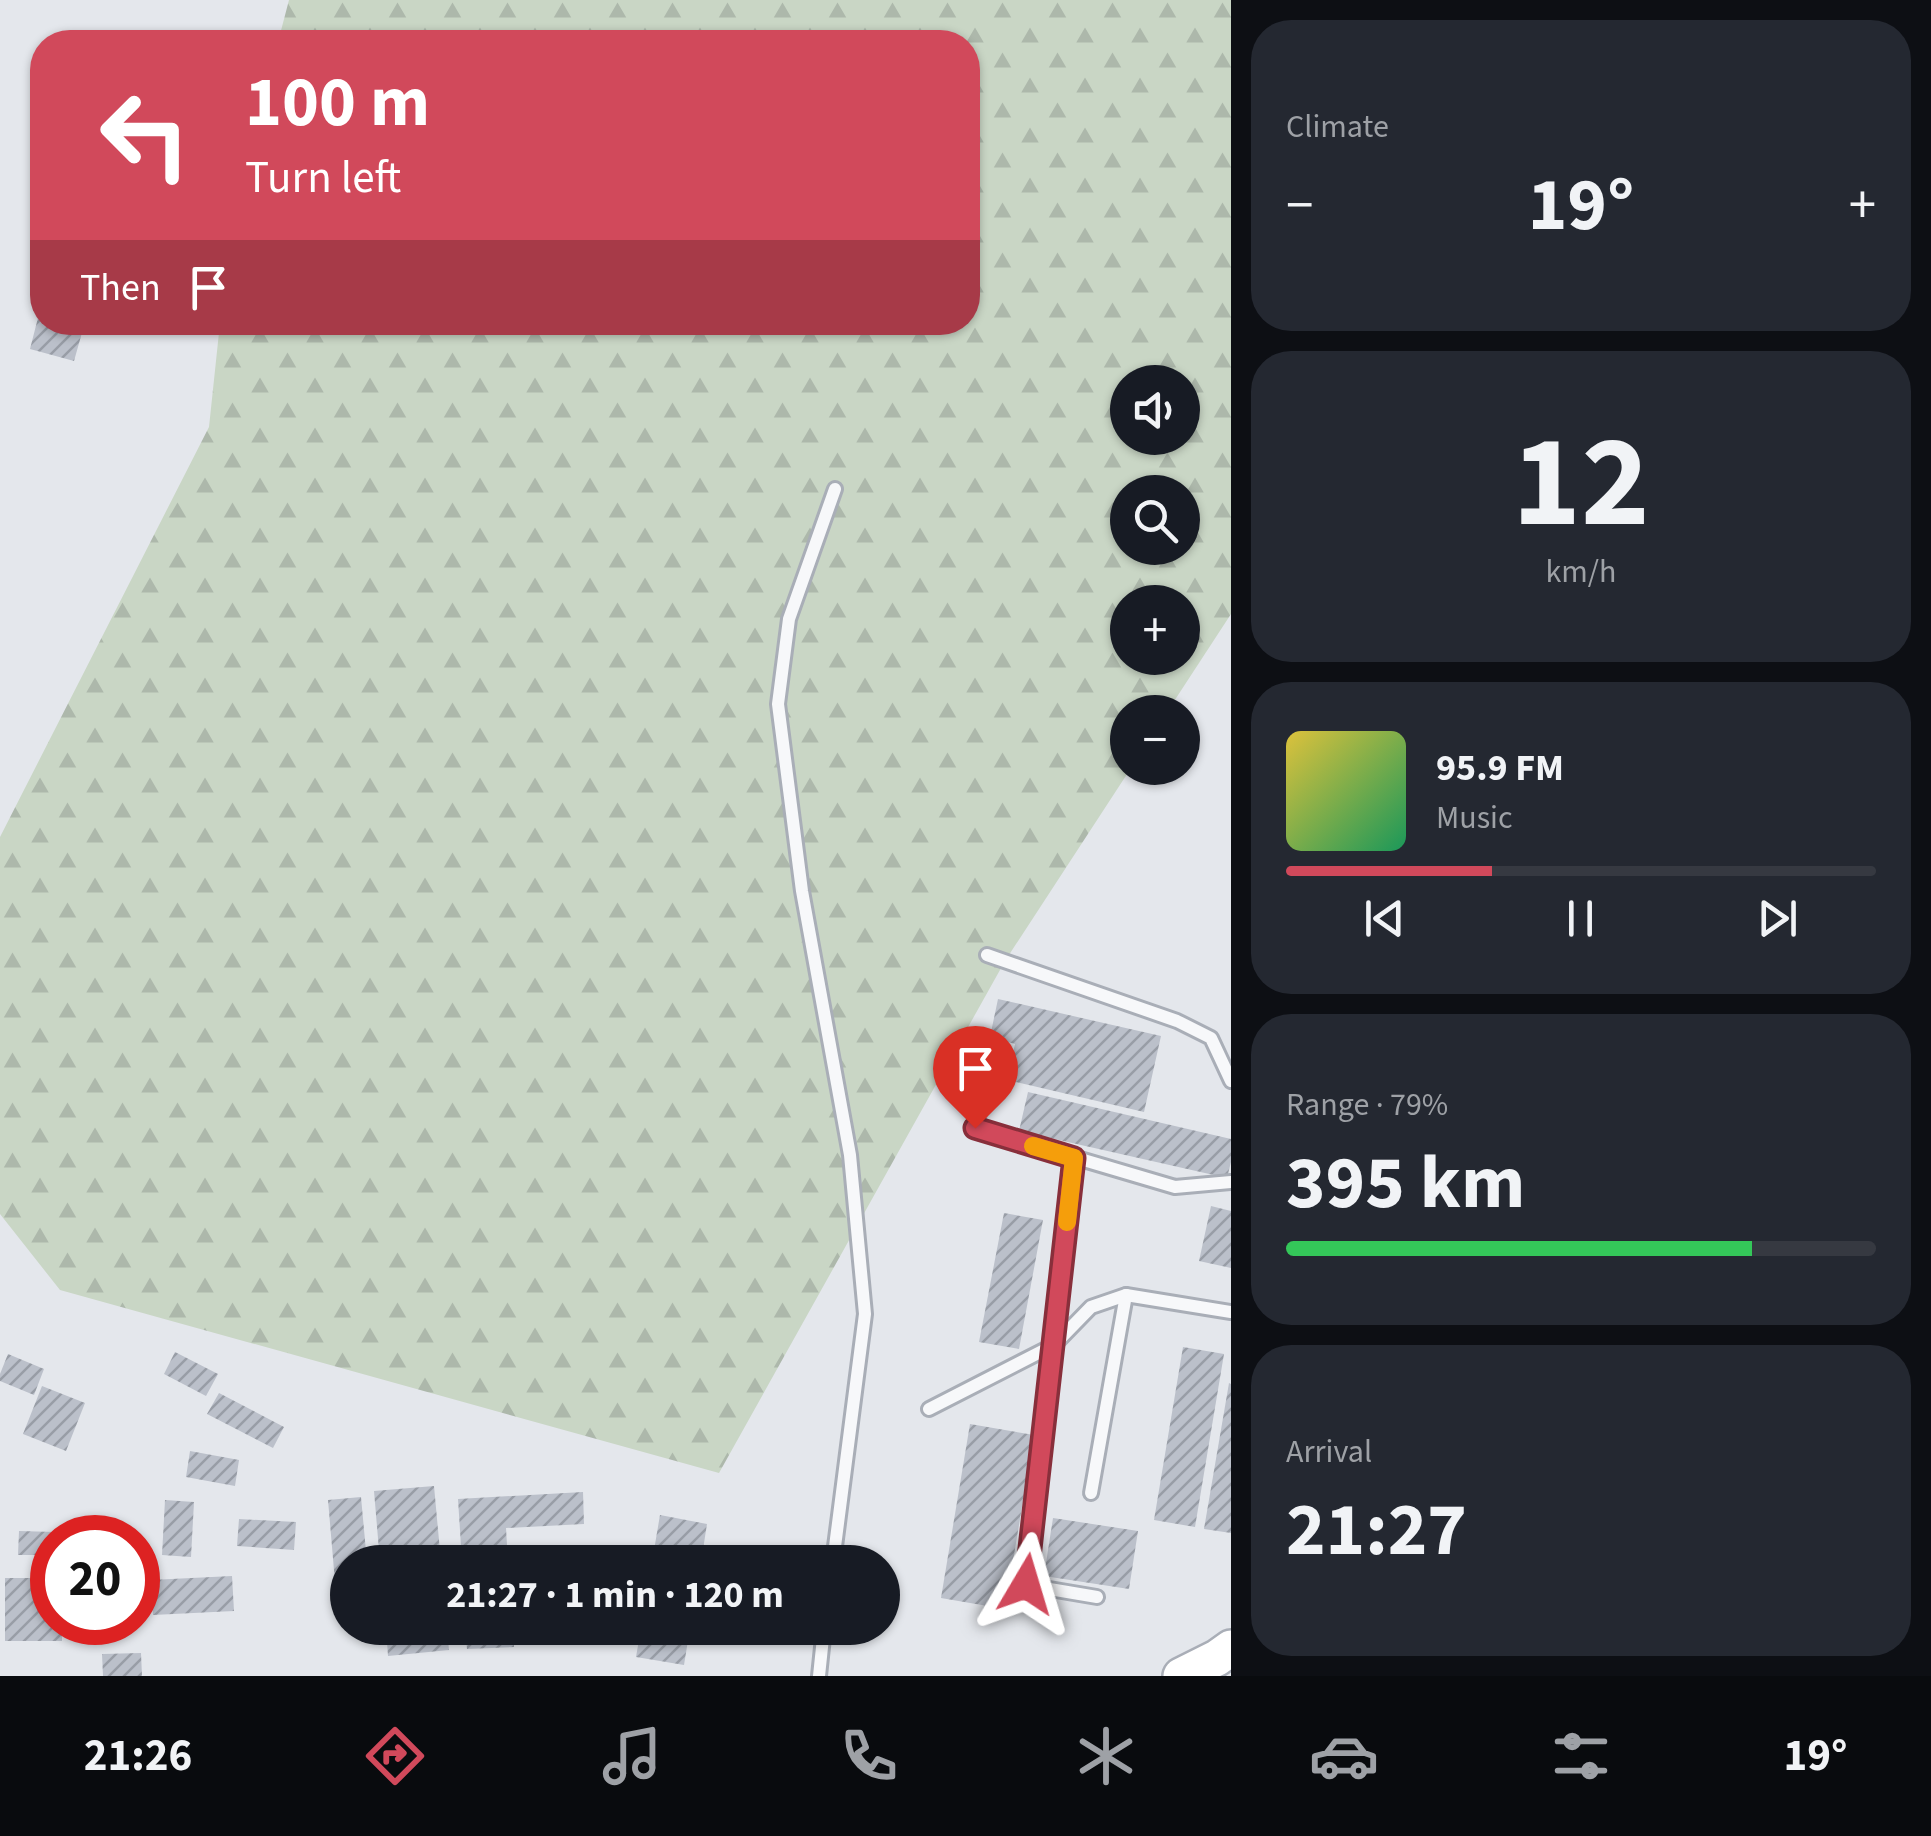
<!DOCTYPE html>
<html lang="en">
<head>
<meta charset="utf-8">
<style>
  :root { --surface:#171b24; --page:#242831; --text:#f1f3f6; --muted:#9ea1a6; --line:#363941; --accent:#d1495b }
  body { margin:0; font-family:"Source Sans 3",sans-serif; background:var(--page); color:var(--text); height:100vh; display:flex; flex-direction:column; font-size:38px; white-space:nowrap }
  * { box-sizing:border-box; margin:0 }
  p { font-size:32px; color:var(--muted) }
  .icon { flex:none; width:55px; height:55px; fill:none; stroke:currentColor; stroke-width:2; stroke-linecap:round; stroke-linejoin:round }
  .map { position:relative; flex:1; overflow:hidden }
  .panel { display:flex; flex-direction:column; gap:20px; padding:20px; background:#0d0f14; width:700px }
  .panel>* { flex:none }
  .top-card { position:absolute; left:30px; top:30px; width:950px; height:305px; border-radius:40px; box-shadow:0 2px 8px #0004; background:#d1495b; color:#fff; overflow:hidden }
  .tools { position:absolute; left:1110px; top:365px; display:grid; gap:20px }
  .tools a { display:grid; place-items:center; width:90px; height:90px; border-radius:50%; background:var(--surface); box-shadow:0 2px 8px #0004; font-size:50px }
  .speed { position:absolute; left:30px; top:1515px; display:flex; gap:20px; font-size:50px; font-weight:700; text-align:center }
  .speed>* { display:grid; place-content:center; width:130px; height:130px; border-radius:50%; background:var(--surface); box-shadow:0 2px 8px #0004; line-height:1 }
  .speed .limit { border:15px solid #d22; background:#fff; color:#111 }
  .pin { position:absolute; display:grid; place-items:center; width:85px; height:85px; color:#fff; margin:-102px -42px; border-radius:50% 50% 50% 0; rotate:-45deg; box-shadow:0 0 10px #0007 }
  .pin .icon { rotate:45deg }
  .me { position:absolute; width:110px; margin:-55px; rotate:7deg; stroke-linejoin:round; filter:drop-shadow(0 0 8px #0008) }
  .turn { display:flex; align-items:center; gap:35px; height:210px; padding:0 50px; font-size:45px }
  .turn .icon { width:130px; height:130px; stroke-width:2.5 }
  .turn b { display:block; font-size:70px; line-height:85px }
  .then { display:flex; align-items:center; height:95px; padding:0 50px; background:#0003; gap:20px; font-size:38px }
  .big { font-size:75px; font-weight:700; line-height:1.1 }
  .panel .tile { flex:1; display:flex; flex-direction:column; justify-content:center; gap:15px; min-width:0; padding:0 35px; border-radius:40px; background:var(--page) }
  .panel .dial { align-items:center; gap:0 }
  .dial b { font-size:130px; line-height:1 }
  .song { display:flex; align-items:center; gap:30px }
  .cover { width:120px; height:120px; border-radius:15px; background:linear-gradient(135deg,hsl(50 70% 55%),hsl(150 70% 35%)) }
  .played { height:10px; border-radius:5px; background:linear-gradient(90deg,var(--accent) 35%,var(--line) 35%) }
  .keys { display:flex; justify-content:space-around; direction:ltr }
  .heat { display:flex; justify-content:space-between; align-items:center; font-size:55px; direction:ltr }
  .charge { height:15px; border-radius:8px; background:linear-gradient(90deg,#34c759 79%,var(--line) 0) }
  .trip { position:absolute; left:330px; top:1545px; width:570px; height:100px; border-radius:50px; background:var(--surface); box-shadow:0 2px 8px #0004; font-weight:700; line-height:100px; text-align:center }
  .tab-bar { display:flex; height:160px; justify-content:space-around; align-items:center; background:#090b0e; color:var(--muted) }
  .tab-bar .icon { width:70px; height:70px }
  .tab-bar .current { color:var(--accent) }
  .tab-bar b { font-size:45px; color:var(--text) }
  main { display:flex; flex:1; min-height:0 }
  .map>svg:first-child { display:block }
  .forest { fill:url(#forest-firs); fill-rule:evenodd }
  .building { fill:url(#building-hatch) }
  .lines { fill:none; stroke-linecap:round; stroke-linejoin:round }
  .lane-casing { stroke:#a9aeb7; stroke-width:18 }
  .secondary-casing { stroke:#a9aeb7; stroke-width:40 }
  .lane { stroke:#f7f8fa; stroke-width:12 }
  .secondary { stroke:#fff; stroke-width:35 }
  .route-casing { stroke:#882f3b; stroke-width:25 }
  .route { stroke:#d1495b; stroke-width:18 }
  .slow { stroke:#f59e0b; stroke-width:18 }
</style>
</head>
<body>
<main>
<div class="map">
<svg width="1231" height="1676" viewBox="0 0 1231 1676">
  <defs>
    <pattern id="forest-firs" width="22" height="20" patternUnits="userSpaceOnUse" patternTransform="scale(2.5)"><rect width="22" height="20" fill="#c9d6c5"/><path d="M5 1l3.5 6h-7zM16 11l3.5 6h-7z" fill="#adb8ab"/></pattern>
    <pattern id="building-hatch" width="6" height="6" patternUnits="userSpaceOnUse" patternTransform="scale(2.5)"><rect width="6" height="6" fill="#bbc0ca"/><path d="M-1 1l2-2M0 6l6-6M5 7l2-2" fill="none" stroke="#989da6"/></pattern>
  </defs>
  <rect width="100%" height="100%" fill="#e4e7ec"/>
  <path class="forest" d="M289,0H1231V614L1167,712H1128V768H1131L1005,961L719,1473L60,1290L0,1214V837L209,427L220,323L968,322V42H278ZM1128,382H1182V438H1128ZM1128,492H1182V548H1128ZM1128,602H1182V658H1128Z"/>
  <g class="building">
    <polygon points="41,306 42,322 85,322 74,361 30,349"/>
    <polygon points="998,999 1161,1036 1144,1112 1007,1080 1015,1044 990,1037"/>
    <polygon points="1028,1092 1231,1139 1231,1162 1227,1178 1019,1131"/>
    <polygon points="1211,1206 1231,1211 1231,1268 1199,1261"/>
    <polygon points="1004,1213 1043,1220 1019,1349 979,1342"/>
    <polygon points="1183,1347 1224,1354 1195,1527 1154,1520"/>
    <polygon points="175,1352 218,1374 206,1396 164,1374"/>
    <polygon points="8,1354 44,1369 34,1395 0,1381 0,1374"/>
    <polygon points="1229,1383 1231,1384 1231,1533 1204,1529"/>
    <polygon points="42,1386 85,1403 66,1451 23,1434"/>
    <polygon points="219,1393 284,1427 273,1448 207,1414"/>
    <polygon points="970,1424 1034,1435 1005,1609 941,1598"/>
    <polygon points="190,1451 239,1460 235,1486 186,1477"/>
    <polygon points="434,1486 441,1562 380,1562 374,1491"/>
    <polygon points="583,1492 584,1524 506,1528 508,1562 462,1562 458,1499"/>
    <polygon points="361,1497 367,1562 348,1562 348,1581 335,1582 328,1500"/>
    <polygon points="165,1500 194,1502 191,1557 162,1555"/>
    <polygon points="660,1515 707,1524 701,1562 652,1562"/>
    <polygon points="1053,1518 1138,1531 1129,1589 1044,1576"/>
    <polygon points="239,1519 296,1522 294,1550 237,1546"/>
    <polygon points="19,1531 55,1532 55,1538 52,1538 52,1555 18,1555"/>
    <polygon points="232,1576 234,1611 153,1615 151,1580"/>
    <polygon points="5,1578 52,1578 52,1622 62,1622 62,1641 5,1641"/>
    <polygon points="386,1628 447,1628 449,1650 388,1656"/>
    <polygon points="465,1628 513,1628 514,1647 467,1649"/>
    <polygon points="641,1628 690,1628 684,1665 636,1657"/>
    <polygon points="141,1653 142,1676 103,1676 102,1654"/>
  </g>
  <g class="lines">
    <g class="lane-casing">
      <g id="lane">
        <polyline points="987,955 1177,1021 1211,1038 1231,1081"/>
        <polyline points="988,1080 975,1128 1175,1187 1231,1182"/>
        <polyline points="1074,1158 1026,1585 1097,1597"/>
        <polyline points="929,1409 1054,1345 1091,1307 1126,1295 1231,1312"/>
        <polyline points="1091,1493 1126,1295"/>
        <polyline points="833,1562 865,1314 850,1155 802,891 778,704 789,619 835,489"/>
        <polyline points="819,1676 824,1628"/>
      </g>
    </g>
    <g class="secondary-casing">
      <polyline id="secondary" points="1181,1676 1217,1658 1231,1648"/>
    </g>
    <use href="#lane" class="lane"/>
    <use href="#secondary" class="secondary"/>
  </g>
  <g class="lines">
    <g class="route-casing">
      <polyline id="route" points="975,1128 1074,1158 1026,1584"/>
    </g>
    <use href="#route" class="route"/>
    <polyline class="slow" points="1033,1146 1074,1158 1067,1222"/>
  </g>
</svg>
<div class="tools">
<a><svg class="icon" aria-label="sound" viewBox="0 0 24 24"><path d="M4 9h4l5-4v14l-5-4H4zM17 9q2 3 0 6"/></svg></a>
<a><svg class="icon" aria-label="search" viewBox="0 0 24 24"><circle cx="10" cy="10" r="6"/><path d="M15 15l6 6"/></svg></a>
<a>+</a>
<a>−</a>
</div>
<div class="speed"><div class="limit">20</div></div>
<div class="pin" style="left:975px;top:1128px;background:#d93025"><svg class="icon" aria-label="arrive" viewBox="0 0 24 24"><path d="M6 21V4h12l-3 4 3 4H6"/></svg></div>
<svg class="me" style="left:1026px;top:1584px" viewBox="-20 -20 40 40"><path d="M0-17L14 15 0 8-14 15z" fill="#d1495b" stroke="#fff" stroke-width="4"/></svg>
<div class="trip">21:27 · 1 min · 120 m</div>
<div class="top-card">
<div class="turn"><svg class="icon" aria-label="left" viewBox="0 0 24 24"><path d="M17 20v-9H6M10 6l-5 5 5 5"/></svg><div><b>100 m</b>Turn left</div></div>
<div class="then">Then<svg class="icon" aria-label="arrive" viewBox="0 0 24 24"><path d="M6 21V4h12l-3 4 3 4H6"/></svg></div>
</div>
</div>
<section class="panel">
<div class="tile"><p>Climate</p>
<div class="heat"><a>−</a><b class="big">19°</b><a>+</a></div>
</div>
<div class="tile dial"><b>12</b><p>km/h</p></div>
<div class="tile">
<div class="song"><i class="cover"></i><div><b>95.9 FM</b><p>Music</p></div></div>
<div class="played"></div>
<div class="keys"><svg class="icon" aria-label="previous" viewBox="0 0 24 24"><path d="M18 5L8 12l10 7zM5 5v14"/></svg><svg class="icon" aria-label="pause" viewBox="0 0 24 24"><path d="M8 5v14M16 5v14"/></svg><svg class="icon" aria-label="next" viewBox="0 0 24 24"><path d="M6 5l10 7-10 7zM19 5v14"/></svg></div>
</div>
<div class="tile"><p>Range · 79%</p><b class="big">395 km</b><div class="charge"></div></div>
<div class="tile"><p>Arrival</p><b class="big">21:27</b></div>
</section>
</main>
<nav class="tab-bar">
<b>21:26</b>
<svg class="icon current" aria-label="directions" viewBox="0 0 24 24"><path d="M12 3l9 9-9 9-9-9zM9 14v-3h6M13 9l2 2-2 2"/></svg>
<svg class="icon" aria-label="music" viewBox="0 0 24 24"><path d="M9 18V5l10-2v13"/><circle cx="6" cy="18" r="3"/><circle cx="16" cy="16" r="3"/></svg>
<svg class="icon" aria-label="phone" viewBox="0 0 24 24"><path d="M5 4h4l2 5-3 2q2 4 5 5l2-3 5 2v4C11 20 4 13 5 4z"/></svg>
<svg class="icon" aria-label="climate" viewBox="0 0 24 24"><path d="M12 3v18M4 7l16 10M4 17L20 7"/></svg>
<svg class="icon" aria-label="car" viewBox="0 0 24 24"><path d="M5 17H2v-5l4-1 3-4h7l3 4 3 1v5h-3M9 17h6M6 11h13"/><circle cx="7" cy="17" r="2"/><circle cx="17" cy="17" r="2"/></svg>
<svg class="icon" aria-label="filters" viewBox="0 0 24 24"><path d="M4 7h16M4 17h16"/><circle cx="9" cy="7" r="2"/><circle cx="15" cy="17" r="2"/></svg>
<b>19°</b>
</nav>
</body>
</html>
